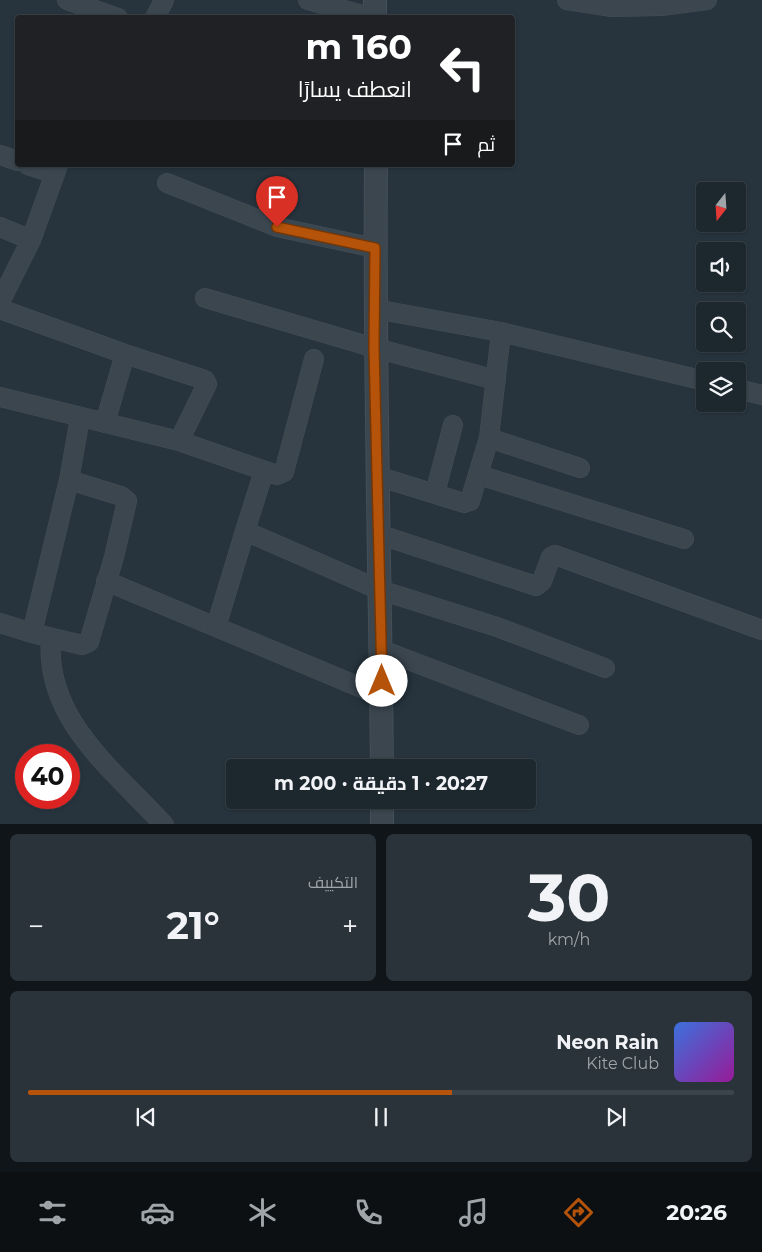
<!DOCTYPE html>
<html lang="ar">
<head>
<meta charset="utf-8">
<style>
  :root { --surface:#1d272e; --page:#2a333a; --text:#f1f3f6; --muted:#a0a5aa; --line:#3b444a; --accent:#b45309 }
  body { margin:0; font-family:Montserrat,Cairo,sans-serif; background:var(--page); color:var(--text); direction:rtl; height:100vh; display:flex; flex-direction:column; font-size:19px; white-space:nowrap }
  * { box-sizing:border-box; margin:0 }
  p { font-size:16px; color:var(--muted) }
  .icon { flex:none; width:28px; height:28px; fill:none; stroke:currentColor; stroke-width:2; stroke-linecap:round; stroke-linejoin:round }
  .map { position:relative; height:824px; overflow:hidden; direction:ltr }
  .drawer { display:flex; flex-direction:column; gap:10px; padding:10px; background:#101519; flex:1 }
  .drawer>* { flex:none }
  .hud { position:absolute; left:15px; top:15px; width:500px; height:152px; border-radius:5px; box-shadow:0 1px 4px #0004,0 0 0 1px var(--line); direction:rtl; background:#202124; color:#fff; overflow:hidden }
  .needle { width:32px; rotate:197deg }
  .fabs { position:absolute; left:696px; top:182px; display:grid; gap:10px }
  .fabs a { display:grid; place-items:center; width:50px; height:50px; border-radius:5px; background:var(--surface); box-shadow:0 1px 4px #0004,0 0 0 1px var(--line); font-size:25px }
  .speed { position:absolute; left:15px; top:744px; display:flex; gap:10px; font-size:25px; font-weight:700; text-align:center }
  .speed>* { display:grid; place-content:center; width:65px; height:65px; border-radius:50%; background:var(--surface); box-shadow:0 1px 4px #0004,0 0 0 1px var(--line); line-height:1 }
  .speed .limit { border:8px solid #d22; background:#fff; color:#111 }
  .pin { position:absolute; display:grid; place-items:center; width:42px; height:42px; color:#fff; margin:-51px -21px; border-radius:50% 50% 50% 0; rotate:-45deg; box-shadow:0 0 5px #0007 }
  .pin .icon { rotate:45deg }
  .me { position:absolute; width:55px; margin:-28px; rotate:0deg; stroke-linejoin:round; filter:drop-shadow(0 0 4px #0008) }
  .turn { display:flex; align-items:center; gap:18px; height:105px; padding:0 20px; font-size:22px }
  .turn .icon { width:65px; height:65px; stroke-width:2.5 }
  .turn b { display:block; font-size:35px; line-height:42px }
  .then { display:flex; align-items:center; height:48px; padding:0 20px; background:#0003; gap:10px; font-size:19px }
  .big { font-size:38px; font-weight:700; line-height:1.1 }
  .drawer .widget { flex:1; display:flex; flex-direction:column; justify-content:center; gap:8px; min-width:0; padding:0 18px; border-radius:8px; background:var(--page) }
  .drawer .dial { align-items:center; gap:0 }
  .dial b { font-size:65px; line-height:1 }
  .song { display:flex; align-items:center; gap:15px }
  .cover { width:60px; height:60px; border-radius:8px; background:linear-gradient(135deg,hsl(220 70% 55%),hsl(300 70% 35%)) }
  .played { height:5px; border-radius:2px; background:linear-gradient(90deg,var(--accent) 60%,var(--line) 60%) }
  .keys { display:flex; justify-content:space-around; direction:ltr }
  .heat { display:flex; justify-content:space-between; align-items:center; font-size:28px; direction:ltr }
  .drawer .tiles { flex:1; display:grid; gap:10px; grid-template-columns:1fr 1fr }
  .widget:last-child { grid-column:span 2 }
  .trip { position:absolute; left:226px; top:759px; width:310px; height:50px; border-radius:5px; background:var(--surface); box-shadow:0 1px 4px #0004,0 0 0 1px var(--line); font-weight:700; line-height:50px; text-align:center; direction:rtl }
  .dock { display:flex; height:80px; justify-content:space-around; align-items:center; background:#0c1012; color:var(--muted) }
  .dock .icon { width:35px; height:35px }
  .dock .on { color:var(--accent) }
  .dock b { font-size:22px; color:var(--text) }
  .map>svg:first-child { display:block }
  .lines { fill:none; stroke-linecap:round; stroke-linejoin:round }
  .minor-casing { stroke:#444f58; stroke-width:20 }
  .tertiary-casing { stroke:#444f58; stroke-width:24 }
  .minor { stroke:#3b464f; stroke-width:19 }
  .tertiary { stroke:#3b464f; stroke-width:22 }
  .route-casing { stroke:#753606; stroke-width:12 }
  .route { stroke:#b45309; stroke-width:9 }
</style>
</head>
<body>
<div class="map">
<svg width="762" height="825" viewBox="0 0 762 825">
  <rect width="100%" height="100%" fill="#27343e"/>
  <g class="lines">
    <g class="minor-casing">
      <g id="minor">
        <polyline points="67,0 118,18"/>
        <polyline points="308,0 373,18"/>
        <polyline points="567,0 612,7 661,6 707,0"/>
        <polyline points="155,18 164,0"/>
        <polyline points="0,155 18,161"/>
        <polyline points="28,165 55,174"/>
        <polyline points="167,183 277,227 375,248"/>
        <polyline points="0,227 31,240"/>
        <polyline points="205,298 375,348 496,380"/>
        <polyline points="0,302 31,240 58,165"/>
        <polyline points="0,309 125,354 205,380 207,384 179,441"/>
        <polyline points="375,309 501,332 705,381"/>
        <polyline points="738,389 762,395"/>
        <polyline points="0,397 179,441 277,475 284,472 314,359"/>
        <polyline points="105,423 125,354"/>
        <polyline points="489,438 580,468"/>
        <polyline points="264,471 245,531 380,590 497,627 605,668"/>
        <polyline points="479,475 684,539"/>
        <polyline points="377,476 464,503 470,501 489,438 501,332"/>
        <polyline points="435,493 453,425"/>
        <polyline points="378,534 536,586 542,581 551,557 555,555 762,630"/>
        <polyline points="106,581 381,696"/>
        <polyline points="0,623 32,633 82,645 89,642 114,557 127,501 121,496 69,480"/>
        <polyline points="216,627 245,531"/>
        <polyline points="32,633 69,480 80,418"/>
        <path d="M51,638C44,720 115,771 164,825"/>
        <polyline points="382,650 579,725"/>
      </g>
    </g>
    <g class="tertiary-casing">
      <g id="tertiary">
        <polyline points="375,0 375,18"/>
        <path d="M376,165C374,366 380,567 382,768"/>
        <polyline points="382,800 382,825"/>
      </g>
    </g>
    <use href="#minor" class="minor"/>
    <use href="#tertiary" class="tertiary"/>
  </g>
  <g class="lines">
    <g class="route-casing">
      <polyline id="route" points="277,227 375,248 374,348 382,681"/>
    </g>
    <use href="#route" class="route"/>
  </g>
</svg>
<div class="fabs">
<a><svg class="needle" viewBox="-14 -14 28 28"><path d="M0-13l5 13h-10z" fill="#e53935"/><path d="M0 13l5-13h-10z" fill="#a0a5aa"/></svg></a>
<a><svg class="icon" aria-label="sound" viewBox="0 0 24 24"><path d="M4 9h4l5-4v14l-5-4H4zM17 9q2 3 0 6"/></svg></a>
<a><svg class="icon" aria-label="search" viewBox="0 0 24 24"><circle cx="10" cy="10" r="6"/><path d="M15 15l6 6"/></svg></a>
<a><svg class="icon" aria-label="layers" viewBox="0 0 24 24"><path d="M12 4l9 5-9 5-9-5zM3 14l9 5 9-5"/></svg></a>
</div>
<div class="speed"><div class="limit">40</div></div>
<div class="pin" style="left:277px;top:227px;background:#d93025"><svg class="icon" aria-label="arrive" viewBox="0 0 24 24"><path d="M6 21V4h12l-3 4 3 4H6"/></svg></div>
<svg class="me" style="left:382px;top:681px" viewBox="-20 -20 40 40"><circle r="19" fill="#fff"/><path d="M0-13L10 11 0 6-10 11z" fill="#b45309"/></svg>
<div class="trip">20:27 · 1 دقيقة · 200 m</div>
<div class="hud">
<div class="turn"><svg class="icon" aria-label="left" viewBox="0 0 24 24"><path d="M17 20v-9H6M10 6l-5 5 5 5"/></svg><div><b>160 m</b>انعطف يسارًا</div></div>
<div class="then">ثم<svg class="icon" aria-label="arrive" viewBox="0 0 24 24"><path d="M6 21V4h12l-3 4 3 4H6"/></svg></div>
</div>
</div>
<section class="drawer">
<div class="tiles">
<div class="widget dial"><b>30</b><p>km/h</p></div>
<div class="widget"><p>التكييف</p>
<div class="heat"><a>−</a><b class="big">21°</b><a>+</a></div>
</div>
<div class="widget">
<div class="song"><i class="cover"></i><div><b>Neon Rain</b><p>Kite Club</p></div></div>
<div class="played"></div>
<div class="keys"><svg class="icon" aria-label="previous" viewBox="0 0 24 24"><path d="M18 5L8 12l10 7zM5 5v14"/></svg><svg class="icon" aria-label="pause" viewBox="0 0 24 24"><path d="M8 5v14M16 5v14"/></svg><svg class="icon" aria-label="next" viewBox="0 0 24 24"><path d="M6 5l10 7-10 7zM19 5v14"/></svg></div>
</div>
</div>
</section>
<nav class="dock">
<b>20:26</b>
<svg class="icon on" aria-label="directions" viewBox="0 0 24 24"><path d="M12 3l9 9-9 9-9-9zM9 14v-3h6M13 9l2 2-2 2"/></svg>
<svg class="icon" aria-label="music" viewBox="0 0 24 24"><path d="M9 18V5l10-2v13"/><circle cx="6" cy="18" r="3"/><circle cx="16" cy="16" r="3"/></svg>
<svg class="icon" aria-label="phone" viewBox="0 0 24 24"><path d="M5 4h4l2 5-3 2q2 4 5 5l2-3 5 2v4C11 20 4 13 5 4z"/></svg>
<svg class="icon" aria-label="climate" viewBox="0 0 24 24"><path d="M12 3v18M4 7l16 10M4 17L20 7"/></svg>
<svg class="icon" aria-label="car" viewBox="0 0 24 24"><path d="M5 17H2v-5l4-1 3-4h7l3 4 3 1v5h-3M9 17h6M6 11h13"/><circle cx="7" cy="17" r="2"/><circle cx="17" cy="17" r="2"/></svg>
<svg class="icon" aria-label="filters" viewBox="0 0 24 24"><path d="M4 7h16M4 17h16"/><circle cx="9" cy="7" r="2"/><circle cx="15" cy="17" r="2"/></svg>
</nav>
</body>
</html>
